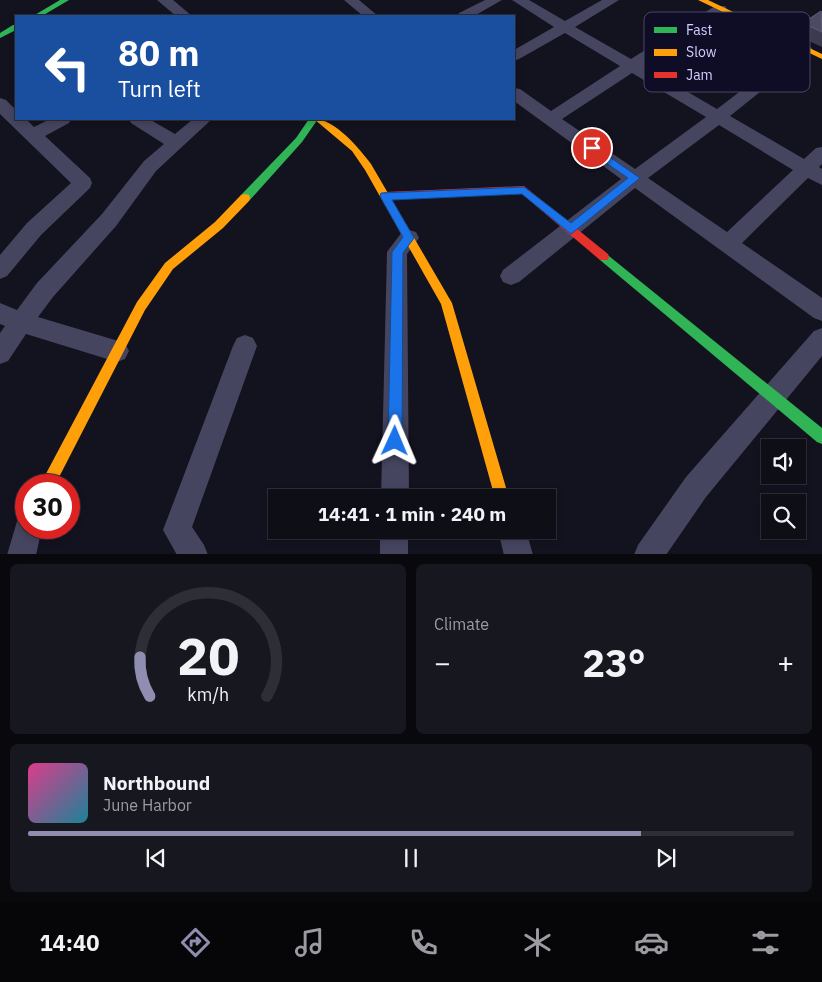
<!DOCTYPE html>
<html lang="en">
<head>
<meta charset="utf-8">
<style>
  :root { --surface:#0e0e17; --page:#171720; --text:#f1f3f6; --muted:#9b9ca1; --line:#2e2e36; --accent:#8f8eb1 }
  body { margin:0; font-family:"IBM Plex Sans",sans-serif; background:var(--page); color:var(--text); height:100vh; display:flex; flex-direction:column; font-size:19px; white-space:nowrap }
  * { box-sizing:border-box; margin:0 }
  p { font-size:16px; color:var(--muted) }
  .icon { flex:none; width:28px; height:28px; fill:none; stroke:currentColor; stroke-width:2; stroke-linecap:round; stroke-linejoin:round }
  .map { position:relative; height:554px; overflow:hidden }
  .sheet { display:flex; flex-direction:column; gap:10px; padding:10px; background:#08080d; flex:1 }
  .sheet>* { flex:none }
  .banner { position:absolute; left:15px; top:15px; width:500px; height:105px; border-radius:0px; box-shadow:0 2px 8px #0003,0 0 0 1px var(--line); background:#1a4fa0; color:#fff; overflow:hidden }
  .tools { position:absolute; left:761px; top:439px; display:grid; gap:10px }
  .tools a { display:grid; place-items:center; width:45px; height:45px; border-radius:0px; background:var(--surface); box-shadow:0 2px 8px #0003,0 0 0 1px var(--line); font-size:25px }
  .speed { position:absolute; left:15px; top:474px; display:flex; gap:10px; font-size:25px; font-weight:700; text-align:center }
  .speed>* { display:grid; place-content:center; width:65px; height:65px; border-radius:50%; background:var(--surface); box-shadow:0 2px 8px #0003,0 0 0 1px var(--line); line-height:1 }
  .speed .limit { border:8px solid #d22; background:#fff; color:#111 }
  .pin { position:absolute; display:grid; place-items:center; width:42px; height:42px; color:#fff; margin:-21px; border:2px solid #fff; border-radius:50%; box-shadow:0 1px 5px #0007 }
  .me { position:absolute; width:55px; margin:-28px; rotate:1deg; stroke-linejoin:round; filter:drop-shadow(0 0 4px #0008) }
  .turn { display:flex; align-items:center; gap:18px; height:105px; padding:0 20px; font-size:22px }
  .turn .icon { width:65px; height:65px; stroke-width:2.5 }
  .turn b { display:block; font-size:35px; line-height:42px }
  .big { font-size:38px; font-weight:700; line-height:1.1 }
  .sheet .tile { flex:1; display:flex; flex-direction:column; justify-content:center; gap:8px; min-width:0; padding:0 18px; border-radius:8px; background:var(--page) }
  .sheet .dial { align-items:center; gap:0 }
  .dial svg { height:130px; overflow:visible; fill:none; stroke:var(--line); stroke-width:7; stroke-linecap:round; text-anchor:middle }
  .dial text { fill:var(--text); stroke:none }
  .song { display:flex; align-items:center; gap:15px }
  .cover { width:60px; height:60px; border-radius:8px; background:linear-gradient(135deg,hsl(330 70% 55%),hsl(190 70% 35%)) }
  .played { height:5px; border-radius:2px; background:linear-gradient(90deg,var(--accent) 80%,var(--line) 80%) }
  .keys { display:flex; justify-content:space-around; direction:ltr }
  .heat { display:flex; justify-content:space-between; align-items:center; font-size:28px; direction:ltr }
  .sheet .tiles { flex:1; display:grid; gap:10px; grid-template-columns:1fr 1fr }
  .tile:last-child { grid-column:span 2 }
  .trip { position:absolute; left:268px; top:489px; width:288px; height:50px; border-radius:0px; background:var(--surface); box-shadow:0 2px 8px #0003,0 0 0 1px var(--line); font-weight:700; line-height:50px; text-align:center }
  .tabs { display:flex; height:80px; justify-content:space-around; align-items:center; background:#060609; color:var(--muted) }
  .tabs .icon { width:35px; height:35px }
  .tabs .on { color:var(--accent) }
  .tabs b { font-size:22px; color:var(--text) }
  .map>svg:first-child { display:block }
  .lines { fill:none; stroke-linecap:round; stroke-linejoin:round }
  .street { fill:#454560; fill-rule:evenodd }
  .fast { fill:#30b455; fill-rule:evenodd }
  .slow { fill:#ff9f0a; fill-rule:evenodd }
  .jam { fill:#e5322d; fill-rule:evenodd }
  .wall { fill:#3c3a4f }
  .building { fill:#4c4a62; stroke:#615f7b }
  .route { fill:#1a73e8; stroke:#114b97 }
  .key { fill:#0f0c25; stroke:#4a4766; stroke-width:1 }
  .key-label { font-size:14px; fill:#d2d0ff }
</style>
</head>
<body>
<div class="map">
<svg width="822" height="555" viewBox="0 0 822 555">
  <rect width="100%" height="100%" fill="#13121f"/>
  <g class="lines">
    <g class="street">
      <polygon points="157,0 173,0 192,16 176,16"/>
      <polygon points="344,0 359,0 378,16 363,16"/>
      <polygon points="485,0 502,0 474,16 457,16 459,13"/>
      <path d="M512,0H529L565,21L602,0H619L575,27L631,59L715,6H725L727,9L725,12L643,66L717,109L800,46H810L812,49L810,52L730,116L804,159L816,148L822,147V164L819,167L822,169V185L808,178L742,243L822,298V321L814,318L635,188L519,282L511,285L503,282L500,276L503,270L621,179L514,101V88L520,89L551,111L620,66L565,33L519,59L514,61V50L554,27ZM632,73L706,117L635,169L562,119ZM719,125L793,170L727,232L648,178Z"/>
      <polygon points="0,98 6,100 16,110 16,119 26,119 34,127 50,119 71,119 69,123 45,136 90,178 92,183 90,188 41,235 7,276 0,279 0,255 27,223 71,183 0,114"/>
      <polygon points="129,119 149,119 175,134 193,119 212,119 156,171 116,226 53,297 38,317 125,343 129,351 125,359 117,362 26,334 8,361 0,364 0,333 5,326 0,324 0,303 17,310 37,283 102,214 144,161 164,144 131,123"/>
      <polygon points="409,230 416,232 419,238 407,254 409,498 381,498 387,252 402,232"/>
      <polygon points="822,328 822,356 706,497 666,555 634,555 638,545 686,477 814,331"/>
      <polygon points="245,335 253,338 257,346 192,527 204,545 208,555 177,555 163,530 233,346 237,338"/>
      <polygon points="26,515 26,528 42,528 36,555 7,555 18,518"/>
      <rect x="380" y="530" width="28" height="25"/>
      <polygon points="498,530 526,530 533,555 504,555"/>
    </g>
    <g class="fast">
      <polygon points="60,0 69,0 42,16 33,16"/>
      <polygon points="13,25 16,25 16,30 0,38 0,33"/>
      <polygon points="309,119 318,119 302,142 249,201 241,201 240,198 241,195 296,138"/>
      <polygon points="604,252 822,428 822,444 817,442 600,260 599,257 600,254"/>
    </g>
    <g class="slow">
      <polygon points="698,0 708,0 822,54 822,59"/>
      <path d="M314,119C335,119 359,148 371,164L452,303L509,498H495L441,304L365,170L352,151Z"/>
      <polygon points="245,194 249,195 250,198 249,201 223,228 173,269 145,310 55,485 40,485 137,302 165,263 215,222 241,195"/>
    </g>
    <polygon class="jam" points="524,186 608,254 609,257 608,260 600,260 522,194 385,200 380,196 385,192"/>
  </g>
  <polygon class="wall" points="822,11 822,47 794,34 803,23"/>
  <polygon class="building" points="821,11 822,32 803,23"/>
  <polygon class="route" points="592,145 640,178 571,234 522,194 392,200 414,238 403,253 402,441 400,446 395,448 391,446 388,441 392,252 403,237 380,196 381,193 524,187 571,223 628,178 589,151 589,146"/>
  <rect x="644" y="12" width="166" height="80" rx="8" class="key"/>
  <rect x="654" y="27" width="23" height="6" fill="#30b455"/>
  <rect x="654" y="49" width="23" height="7" fill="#ff9f0a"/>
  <rect x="654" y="72" width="23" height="6" fill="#e5322d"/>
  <g class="key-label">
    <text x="686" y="35">Fast</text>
    <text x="686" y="57">Slow</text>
    <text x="686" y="80">Jam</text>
  </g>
</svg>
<div class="tools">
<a><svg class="icon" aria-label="sound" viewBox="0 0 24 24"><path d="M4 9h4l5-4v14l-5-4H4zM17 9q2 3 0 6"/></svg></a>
<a><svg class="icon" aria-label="search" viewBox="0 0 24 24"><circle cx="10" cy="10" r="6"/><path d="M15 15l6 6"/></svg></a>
</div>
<div class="speed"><div class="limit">30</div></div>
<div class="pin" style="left:592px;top:148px;background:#d93025"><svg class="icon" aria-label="arrive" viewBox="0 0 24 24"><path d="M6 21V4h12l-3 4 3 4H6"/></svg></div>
<svg class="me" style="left:395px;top:441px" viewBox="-20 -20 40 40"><path d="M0-17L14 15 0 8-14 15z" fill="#1a73e8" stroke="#fff" stroke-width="4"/></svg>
<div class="trip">14:41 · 1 min · 240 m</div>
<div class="banner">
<div class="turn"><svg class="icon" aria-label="left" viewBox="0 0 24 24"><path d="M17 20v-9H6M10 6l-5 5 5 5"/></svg><div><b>80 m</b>Turn left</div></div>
</div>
</div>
<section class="sheet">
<div class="tiles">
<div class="tile dial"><svg viewBox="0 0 100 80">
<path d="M14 69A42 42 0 1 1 86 69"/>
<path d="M14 69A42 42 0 0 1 8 45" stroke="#8f8eb1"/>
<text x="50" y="56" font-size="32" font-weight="700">20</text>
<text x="50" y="72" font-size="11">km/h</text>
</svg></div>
<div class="tile"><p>Climate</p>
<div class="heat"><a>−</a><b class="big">23°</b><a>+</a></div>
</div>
<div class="tile">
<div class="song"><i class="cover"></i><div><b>Northbound</b><p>June Harbor</p></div></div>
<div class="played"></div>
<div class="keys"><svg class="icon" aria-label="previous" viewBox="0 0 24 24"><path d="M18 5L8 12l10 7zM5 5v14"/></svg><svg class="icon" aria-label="pause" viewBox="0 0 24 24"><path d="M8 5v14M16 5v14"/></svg><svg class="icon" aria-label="next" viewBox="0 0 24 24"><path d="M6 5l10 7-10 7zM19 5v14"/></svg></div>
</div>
</div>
</section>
<nav class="tabs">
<b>14:40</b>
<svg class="icon on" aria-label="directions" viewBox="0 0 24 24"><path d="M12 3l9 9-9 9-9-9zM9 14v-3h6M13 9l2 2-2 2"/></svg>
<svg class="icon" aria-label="music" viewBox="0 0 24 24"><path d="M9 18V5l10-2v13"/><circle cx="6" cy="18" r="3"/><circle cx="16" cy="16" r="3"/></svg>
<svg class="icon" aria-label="phone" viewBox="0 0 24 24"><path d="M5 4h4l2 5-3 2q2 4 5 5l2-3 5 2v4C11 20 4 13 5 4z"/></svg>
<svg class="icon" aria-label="climate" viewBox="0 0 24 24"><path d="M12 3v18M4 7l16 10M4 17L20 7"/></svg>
<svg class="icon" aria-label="car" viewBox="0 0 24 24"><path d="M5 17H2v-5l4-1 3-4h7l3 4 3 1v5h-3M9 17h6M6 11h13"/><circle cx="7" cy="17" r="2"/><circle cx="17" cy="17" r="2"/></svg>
<svg class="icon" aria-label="filters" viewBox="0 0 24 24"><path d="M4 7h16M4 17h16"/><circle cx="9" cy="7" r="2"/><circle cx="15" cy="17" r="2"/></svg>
</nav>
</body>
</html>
